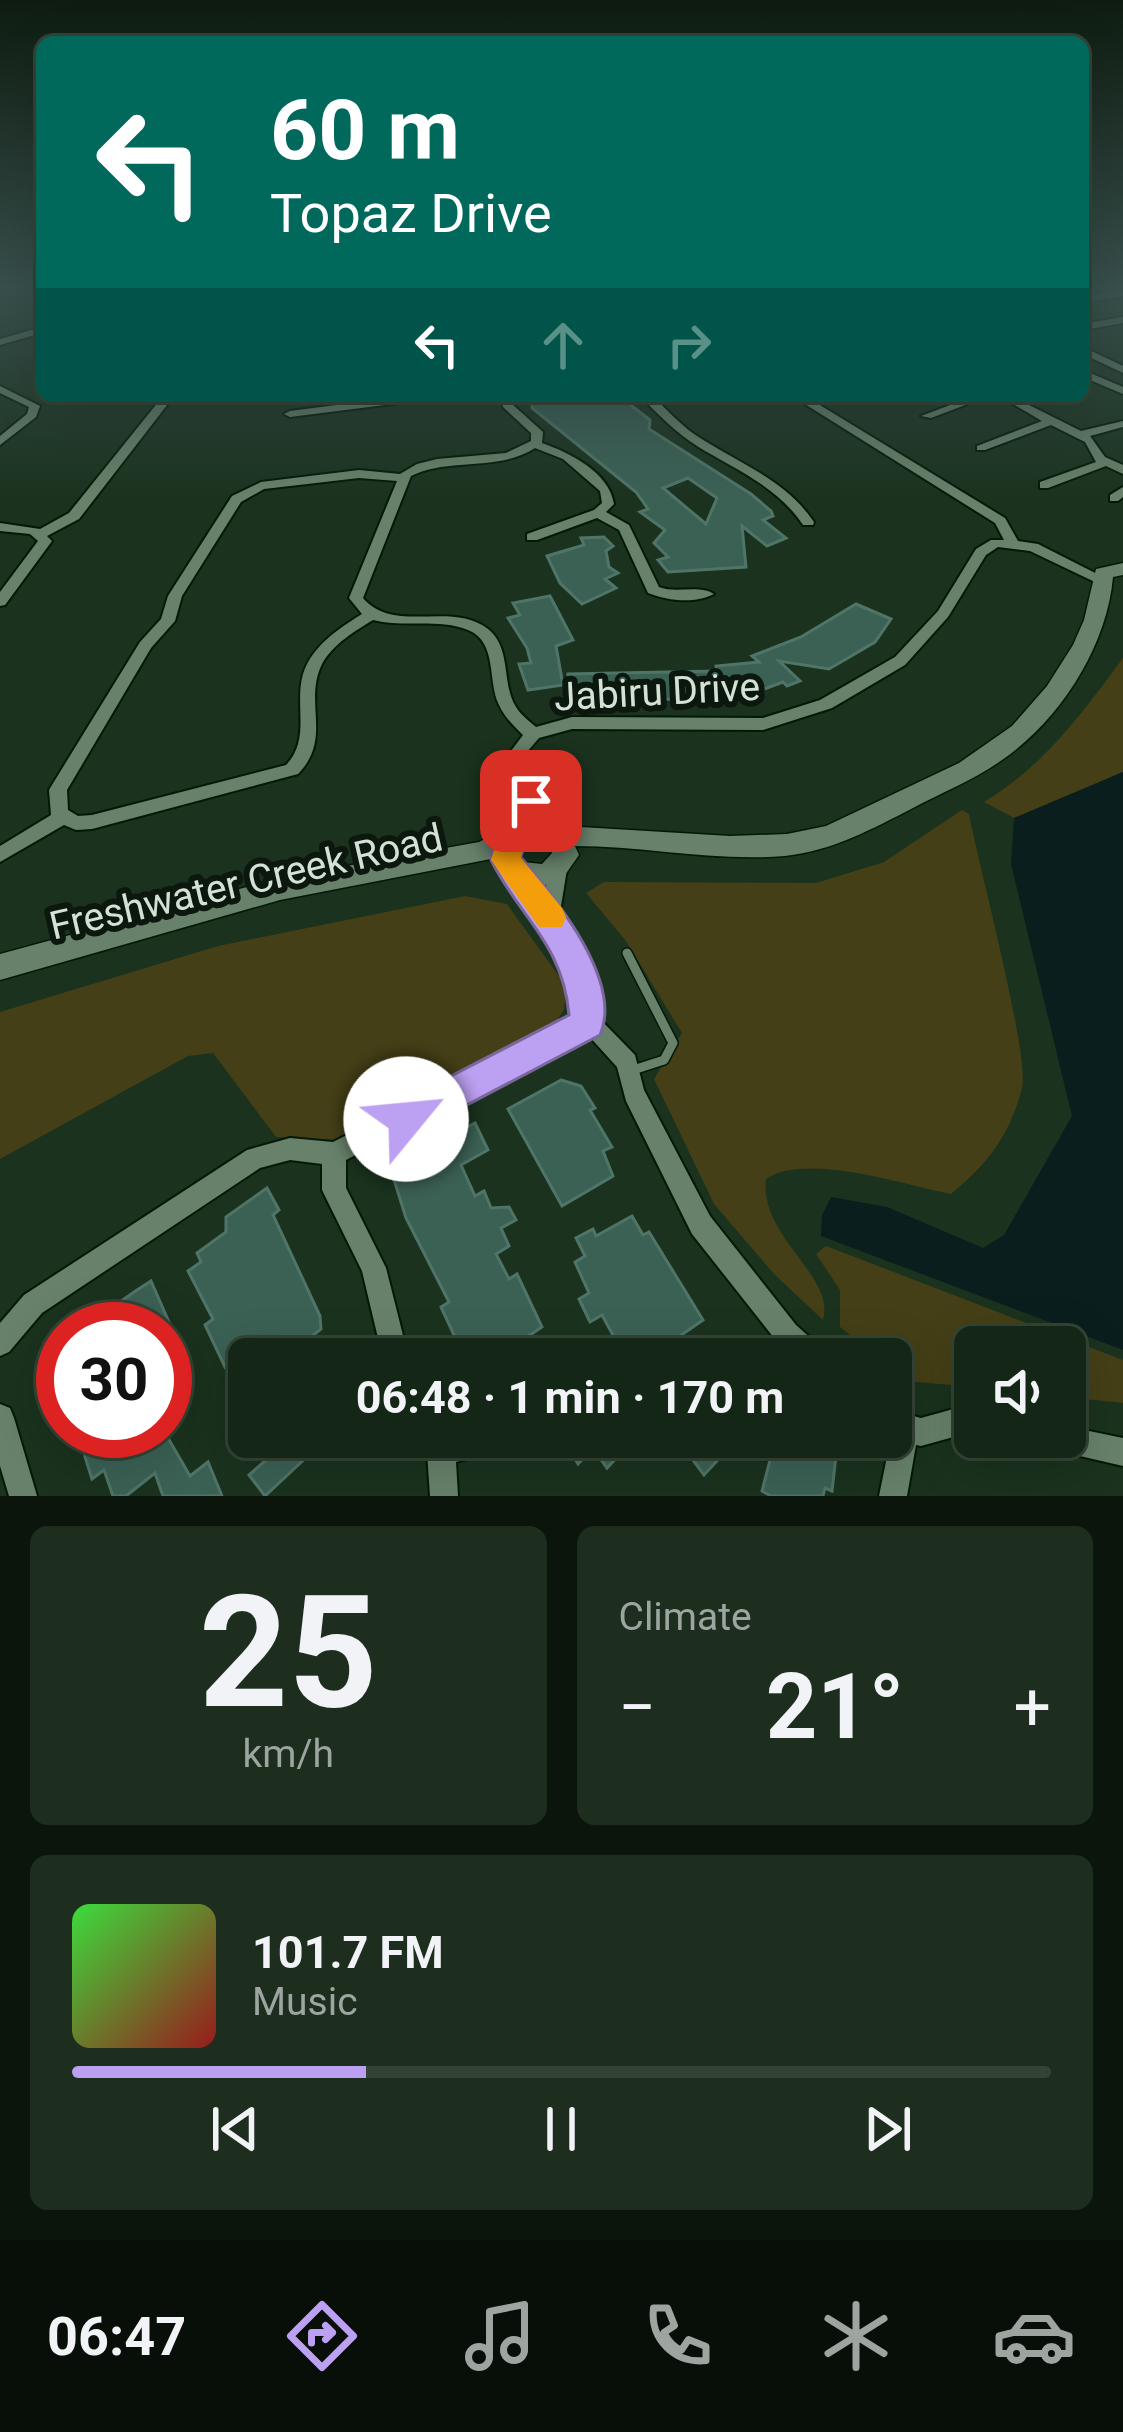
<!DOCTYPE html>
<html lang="en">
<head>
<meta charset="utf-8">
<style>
  :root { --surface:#142616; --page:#1d2e1f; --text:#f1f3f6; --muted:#9da5a1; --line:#334335; --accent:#bca0f2 }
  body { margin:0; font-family:Roboto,sans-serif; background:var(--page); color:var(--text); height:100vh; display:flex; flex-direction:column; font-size:45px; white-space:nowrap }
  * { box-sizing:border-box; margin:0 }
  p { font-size:39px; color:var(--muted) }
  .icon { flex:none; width:66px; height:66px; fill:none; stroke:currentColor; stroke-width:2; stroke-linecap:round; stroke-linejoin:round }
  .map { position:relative; height:1496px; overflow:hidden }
  .sheet { display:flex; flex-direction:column; gap:30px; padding:30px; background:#0b150c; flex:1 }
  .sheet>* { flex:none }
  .hud { position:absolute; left:36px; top:36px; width:1053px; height:366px; border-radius:18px; box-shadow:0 12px 48px #0002,0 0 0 3px var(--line); background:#00695c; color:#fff; overflow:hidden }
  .controls { position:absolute; left:954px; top:1326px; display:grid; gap:24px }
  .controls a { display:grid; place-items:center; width:132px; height:132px; border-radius:18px; background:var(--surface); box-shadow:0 12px 48px #0002,0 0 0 3px var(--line); font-size:60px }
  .speed { position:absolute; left:36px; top:1302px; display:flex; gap:24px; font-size:60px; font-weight:700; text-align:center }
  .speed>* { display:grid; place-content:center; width:156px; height:156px; border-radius:50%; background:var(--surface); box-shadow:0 12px 48px #0002,0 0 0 3px var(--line); line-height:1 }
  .speed .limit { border:18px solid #d22; background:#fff; color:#111 }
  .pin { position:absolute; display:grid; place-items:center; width:102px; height:102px; color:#fff; margin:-51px; border-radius:24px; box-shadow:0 6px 18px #0006 }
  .me { position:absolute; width:132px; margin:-66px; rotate:62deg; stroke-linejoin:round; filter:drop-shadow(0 0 9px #0008) }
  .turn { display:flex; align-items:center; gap:42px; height:252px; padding:0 36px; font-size:54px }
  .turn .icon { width:156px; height:156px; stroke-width:2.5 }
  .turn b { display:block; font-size:84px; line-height:102px }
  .lanes { display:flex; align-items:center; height:114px; padding:0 36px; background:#0003; justify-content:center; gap:60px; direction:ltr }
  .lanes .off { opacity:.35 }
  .big { font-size:90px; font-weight:700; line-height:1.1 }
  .sheet .card { flex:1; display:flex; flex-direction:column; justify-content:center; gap:18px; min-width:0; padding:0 42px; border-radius:18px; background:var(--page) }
  .sheet .dial { align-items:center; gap:0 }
  .dial b { font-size:156px; line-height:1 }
  .song { display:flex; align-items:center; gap:36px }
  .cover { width:144px; height:144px; border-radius:18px; background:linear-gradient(135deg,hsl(120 70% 55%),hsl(0 70% 35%)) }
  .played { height:12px; border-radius:6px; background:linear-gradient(90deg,var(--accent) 30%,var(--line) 30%) }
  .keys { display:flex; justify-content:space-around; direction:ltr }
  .heat { display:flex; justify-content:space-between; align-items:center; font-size:66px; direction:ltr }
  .sheet .tiles { flex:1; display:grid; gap:30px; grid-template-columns:1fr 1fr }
  .card:last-child { grid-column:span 2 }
  .trip { position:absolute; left:228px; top:1338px; width:684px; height:120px; border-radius:18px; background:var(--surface); box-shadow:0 12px 48px #0002,0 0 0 3px var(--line); font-weight:700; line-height:120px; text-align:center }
  .tab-bar { display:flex; height:192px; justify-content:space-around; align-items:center; background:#080f09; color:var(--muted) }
  .tab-bar .icon { width:84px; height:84px }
  .tab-bar .current { color:var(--accent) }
  .tab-bar b { font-size:54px; color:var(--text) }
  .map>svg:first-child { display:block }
  .green { fill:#443f16 }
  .water { fill:#0a1e1e }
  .building { fill:#3b6054; stroke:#4f7468; stroke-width:3; fill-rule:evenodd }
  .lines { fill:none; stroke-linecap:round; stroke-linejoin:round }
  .service-casing { stroke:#031907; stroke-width:12 }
  .minor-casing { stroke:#031907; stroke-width:4 }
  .secondary-casing { stroke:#031907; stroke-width:3 }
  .service { stroke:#67816a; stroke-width:9 }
  .minor { fill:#67816a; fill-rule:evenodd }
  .secondary { fill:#67816a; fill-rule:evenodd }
  .route { fill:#bca0f2; stroke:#7a689d; stroke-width:3 }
  .slow { fill:#f59e0b }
  .labels { text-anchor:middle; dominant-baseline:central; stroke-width:12; stroke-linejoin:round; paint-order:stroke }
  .street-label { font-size:39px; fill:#d3e2d5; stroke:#0c170e }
</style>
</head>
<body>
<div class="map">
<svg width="1123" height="1496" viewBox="0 0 1123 1496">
  <rect width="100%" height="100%" fill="#1a321e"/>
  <g class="green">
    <path d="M1123,658V772L1014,818L984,802C1044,766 1082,713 1123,658Z"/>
    <path d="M962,810L969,814C978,862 1030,1056 1022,1088C1010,1135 988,1164 951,1194C904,1185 806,1152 766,1179C759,1237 836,1276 823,1320L774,1274L714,1204L654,1079L682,1033L626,941L586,893L604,882L816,883L884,862Z"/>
    <polygon points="465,896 507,904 567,987 564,1010 546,1036 337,1140 276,1137 213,1053 188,1056 0,1159 0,1012 218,946"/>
    <polygon points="826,1246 1123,1360 1123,1403 1065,1397 1065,1347 975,1347 975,1387 904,1381 891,1369 891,1359 881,1359 840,1327 840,1290 816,1254"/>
  </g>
  <polygon class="water" points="1123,772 1123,1350 821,1236 822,1215 831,1197 887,1207 983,1248 1004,1235 1072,1116 1011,864 1014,818"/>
  <g class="building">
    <path d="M546,396H619L650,420L649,429L751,494L771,511L773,516L763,520L786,538L767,546L742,526L746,567L668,572L658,560L668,557L654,543L665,530L640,512L648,509L636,492L532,408V401ZM688,478L717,498L706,524L663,488Z"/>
    <polygon points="604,537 613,546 606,551 609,567 618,573 605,579 616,588 582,604 560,583 547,556 584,545 581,538"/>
    <polygon points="550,596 573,640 556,646 563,685 528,690 519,664 531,663 527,648 508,618 520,615 513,603"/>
    <polygon points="856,604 891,619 875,642 829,669 779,661 800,681 787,686 783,682 746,696 696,700 568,696 568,674 717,671 716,666 759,662 752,656 801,637"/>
    <polygon points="561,1080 581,1086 595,1108 590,1110 612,1147 603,1151 613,1176 562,1206 508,1109"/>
    <polygon points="475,1123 488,1150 461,1165 475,1196 484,1191 491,1208 509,1207 516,1220 501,1228 509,1246 496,1254 509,1279 517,1274 542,1327 494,1359 465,1359 441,1307 449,1302 406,1218 390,1167"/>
    <polygon points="267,1188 279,1210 273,1215 320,1316 321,1329 295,1349 290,1337 262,1359 239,1355 225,1367 205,1325 213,1319 188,1271 201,1262 197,1253 226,1232 226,1217"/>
    <polygon points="632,1216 643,1235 649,1232 703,1320 664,1347 667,1353 658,1359 626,1359 602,1315 590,1322 579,1299 589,1293 575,1262 585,1256 576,1238 593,1229 596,1236"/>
    <polygon points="151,1281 172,1329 81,1329 137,1290"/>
    <polygon points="95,1431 164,1431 190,1476 208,1462 222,1496 163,1496 155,1473 126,1496 113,1496 104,1470 92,1479 85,1457 83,1440"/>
    <polygon points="256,1437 328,1437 265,1496 249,1475 266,1460"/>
    <polygon points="562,1437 636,1437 607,1468 593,1448 578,1464"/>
    <polygon points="701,1437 739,1437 704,1475 687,1452"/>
    <polygon points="776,1437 818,1437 837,1447 832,1491 825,1488 823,1496 771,1496 762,1491"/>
  </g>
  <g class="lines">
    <g class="service-casing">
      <polyline id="service" points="627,953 673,1043 664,1060 633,1070"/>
    </g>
    <g class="minor-casing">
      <g id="minor">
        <polygon points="1123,290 1123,296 1083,302 1083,296"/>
        <polygon points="1123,317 1123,323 1083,330 1083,324"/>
        <polygon points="42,327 42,333 0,345 0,339"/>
        <polygon points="1083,347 1123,366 1123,373 1083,354"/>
        <polygon points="1083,370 1123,387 1123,394 1083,377"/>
        <polygon points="0,386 40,406 36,417 0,445 0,436 27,414 29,407 0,393"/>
        <polygon points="163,396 174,396 79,519 47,536 52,541 5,605 0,606 0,592 38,541 30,534 0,531 0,523 40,529 69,513"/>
        <polygon points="406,396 437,396 432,399 290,417 284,414 290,411"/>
        <path d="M501,396H511L512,404L543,432L542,443C570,453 609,472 614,504L606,512L629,525L659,587C676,594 699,584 714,594C695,604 668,601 648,593L619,530L597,518L537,540H527V534L594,510L602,503L600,491L563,459L535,448C498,472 450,457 411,476L363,598C395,635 451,600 488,629C512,648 501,683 516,707C521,715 529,721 536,727L572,717L763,718L820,700L895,657L938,611L976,549L991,540H1004L995,523L792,396H805L1005,518L1018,541L1038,544L1109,580L1102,584L1097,583L1030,551L998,547L986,555L948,617L905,665L832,708L763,730L572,729L539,738L527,752L531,790L559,831L556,836C542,841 536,825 529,814L524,837L518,839L512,837L509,832L514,791L511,751L523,735C514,726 505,718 499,705C487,681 498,642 468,630C439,618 404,628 373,620C355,631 333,644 322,664C303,703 333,738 298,774L92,829L76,830L64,825L0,862V846L51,815L49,790L52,785L140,642L161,619L168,596L232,496L261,482L359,470L400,474L417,464L437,459L506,453L531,441V433L503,407ZM359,478L397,481L349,598L362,614C338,629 312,646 303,674C294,705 311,739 286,765L92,815L78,816L68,810L67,790L151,648L175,621L182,596L241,502L264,489Z"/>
        <path d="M640,396H652C666,408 678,423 694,434C737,463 784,478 814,522L813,525H803C777,486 736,470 697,446C675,432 658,414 640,396Z"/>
        <polygon points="974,396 989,396 931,418 921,416"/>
        <polygon points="991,396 1018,399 1021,396 1033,396 1025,403 1081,431 1123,421 1123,427 1090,436 1105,457 1123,465 1123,474 1106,466 1048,488 1040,488 1040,482 1096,462 1085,442 1051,425 985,450 977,450 977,446 1042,421 1013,404"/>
        <polygon points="1123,487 1123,497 1118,501 1110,501 1110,495"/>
        <path d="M558,861L565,864L567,869L559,919L595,977V1014L635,1055L644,1090L710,1216L796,1325L824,1350L828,1359H795L778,1343L692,1234L626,1101L617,1067L587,1034L346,1160V1188L386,1268L409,1359H383L362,1271L322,1190V1164L290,1160L260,1168L42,1313L9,1352L0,1356V1323L24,1295L247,1150L290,1138L333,1142L575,1019V979L511,874L513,869C530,863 536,884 544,896L551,864Z"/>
        <polygon points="975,1403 975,1431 921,1446 916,1445 907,1496 879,1496 891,1437 891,1410 921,1418"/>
        <polygon points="0,1404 10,1408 14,1418 37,1496 9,1496 0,1466"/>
        <polygon points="1065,1426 1123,1438 1123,1466 1041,1447 1037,1437 1065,1437"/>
        <polygon points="445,1437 512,1437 508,1447 456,1462 458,1496 430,1496 427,1452 431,1442"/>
      </g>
    </g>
    <g class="secondary-casing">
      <path id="secondary" d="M1123,563V575L1113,577C1107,647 1059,721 1002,760C974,780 943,792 913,808C872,829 832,851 785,856C715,862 645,846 575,846L579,855L560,882L530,888L502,876L496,858L280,900L0,980V954L280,878L479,842L526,819L564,826L730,836L787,834L826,826L959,763L1012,726L1047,686L1073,645L1084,620L1096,569ZM529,840L546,842L552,853L542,864L523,862L520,845Z"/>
    </g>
    <use href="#service" class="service"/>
    <use href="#minor" class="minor"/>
    <use href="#secondary" class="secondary"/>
  </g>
  <linearGradient id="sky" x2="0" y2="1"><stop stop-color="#0e1c10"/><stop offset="0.58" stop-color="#384f4c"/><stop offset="1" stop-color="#384f4c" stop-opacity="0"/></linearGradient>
  <rect width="1123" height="498" fill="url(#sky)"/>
  <path class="route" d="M523,780L533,783L545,801L535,811L521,857C554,897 624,981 600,1035L406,1137L393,1132L387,1119L393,1106L569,1015C563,944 520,918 491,860C493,836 505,817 509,791Z"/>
  <polygon class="slow" points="511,827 526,838 521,858 562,908 566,917 562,927 539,927 491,860 500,830"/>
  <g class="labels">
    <g class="street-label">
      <text transform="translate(657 692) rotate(-3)">Jabiru Drive</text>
      <text transform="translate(246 882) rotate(-13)">Freshwater Creek Road</text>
    </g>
  </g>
</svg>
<div class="controls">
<a><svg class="icon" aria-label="sound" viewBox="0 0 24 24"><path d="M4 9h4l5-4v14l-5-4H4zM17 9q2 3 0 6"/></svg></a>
</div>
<div class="speed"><div class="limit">30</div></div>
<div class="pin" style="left:531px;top:801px;background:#d93025"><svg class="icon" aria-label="arrive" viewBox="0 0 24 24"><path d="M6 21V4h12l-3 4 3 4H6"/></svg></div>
<svg class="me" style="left:406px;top:1119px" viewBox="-20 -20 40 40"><circle r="19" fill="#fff"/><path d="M0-13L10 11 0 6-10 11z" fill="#bca0f2"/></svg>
<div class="trip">06:48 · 1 min · 170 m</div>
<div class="hud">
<div class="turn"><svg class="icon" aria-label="left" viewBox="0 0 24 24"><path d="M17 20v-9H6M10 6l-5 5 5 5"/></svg><div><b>60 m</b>Topaz Drive</div></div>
<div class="lanes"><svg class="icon" aria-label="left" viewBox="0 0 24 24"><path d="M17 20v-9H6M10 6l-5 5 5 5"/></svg><svg class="icon off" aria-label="ahead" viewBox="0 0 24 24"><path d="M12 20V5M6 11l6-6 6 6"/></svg><svg class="icon off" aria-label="right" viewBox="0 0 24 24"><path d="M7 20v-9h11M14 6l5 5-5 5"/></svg></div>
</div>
</div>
<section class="sheet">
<div class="tiles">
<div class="card dial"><b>25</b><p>km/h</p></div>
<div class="card"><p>Climate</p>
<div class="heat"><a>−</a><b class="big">21°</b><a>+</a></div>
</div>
<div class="card">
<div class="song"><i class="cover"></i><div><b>101.7 FM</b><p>Music</p></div></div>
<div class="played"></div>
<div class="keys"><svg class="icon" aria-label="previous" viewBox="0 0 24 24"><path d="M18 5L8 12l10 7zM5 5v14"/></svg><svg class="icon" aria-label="pause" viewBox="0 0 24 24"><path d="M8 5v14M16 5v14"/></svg><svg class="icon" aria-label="next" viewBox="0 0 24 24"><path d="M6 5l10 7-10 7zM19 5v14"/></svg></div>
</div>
</div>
</section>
<nav class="tab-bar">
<b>06:47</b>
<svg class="icon current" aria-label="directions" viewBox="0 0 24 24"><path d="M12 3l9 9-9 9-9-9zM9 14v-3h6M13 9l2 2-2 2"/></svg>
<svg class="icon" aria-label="music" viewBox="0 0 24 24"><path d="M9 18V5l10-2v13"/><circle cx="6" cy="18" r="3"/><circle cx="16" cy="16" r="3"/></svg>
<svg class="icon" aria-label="phone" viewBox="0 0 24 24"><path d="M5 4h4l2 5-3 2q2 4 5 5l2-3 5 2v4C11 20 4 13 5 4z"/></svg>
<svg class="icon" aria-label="climate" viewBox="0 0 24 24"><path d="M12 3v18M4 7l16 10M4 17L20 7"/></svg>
<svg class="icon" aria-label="car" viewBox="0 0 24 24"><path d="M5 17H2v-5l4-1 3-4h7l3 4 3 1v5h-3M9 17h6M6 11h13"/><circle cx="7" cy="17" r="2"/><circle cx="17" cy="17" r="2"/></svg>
</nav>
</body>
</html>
